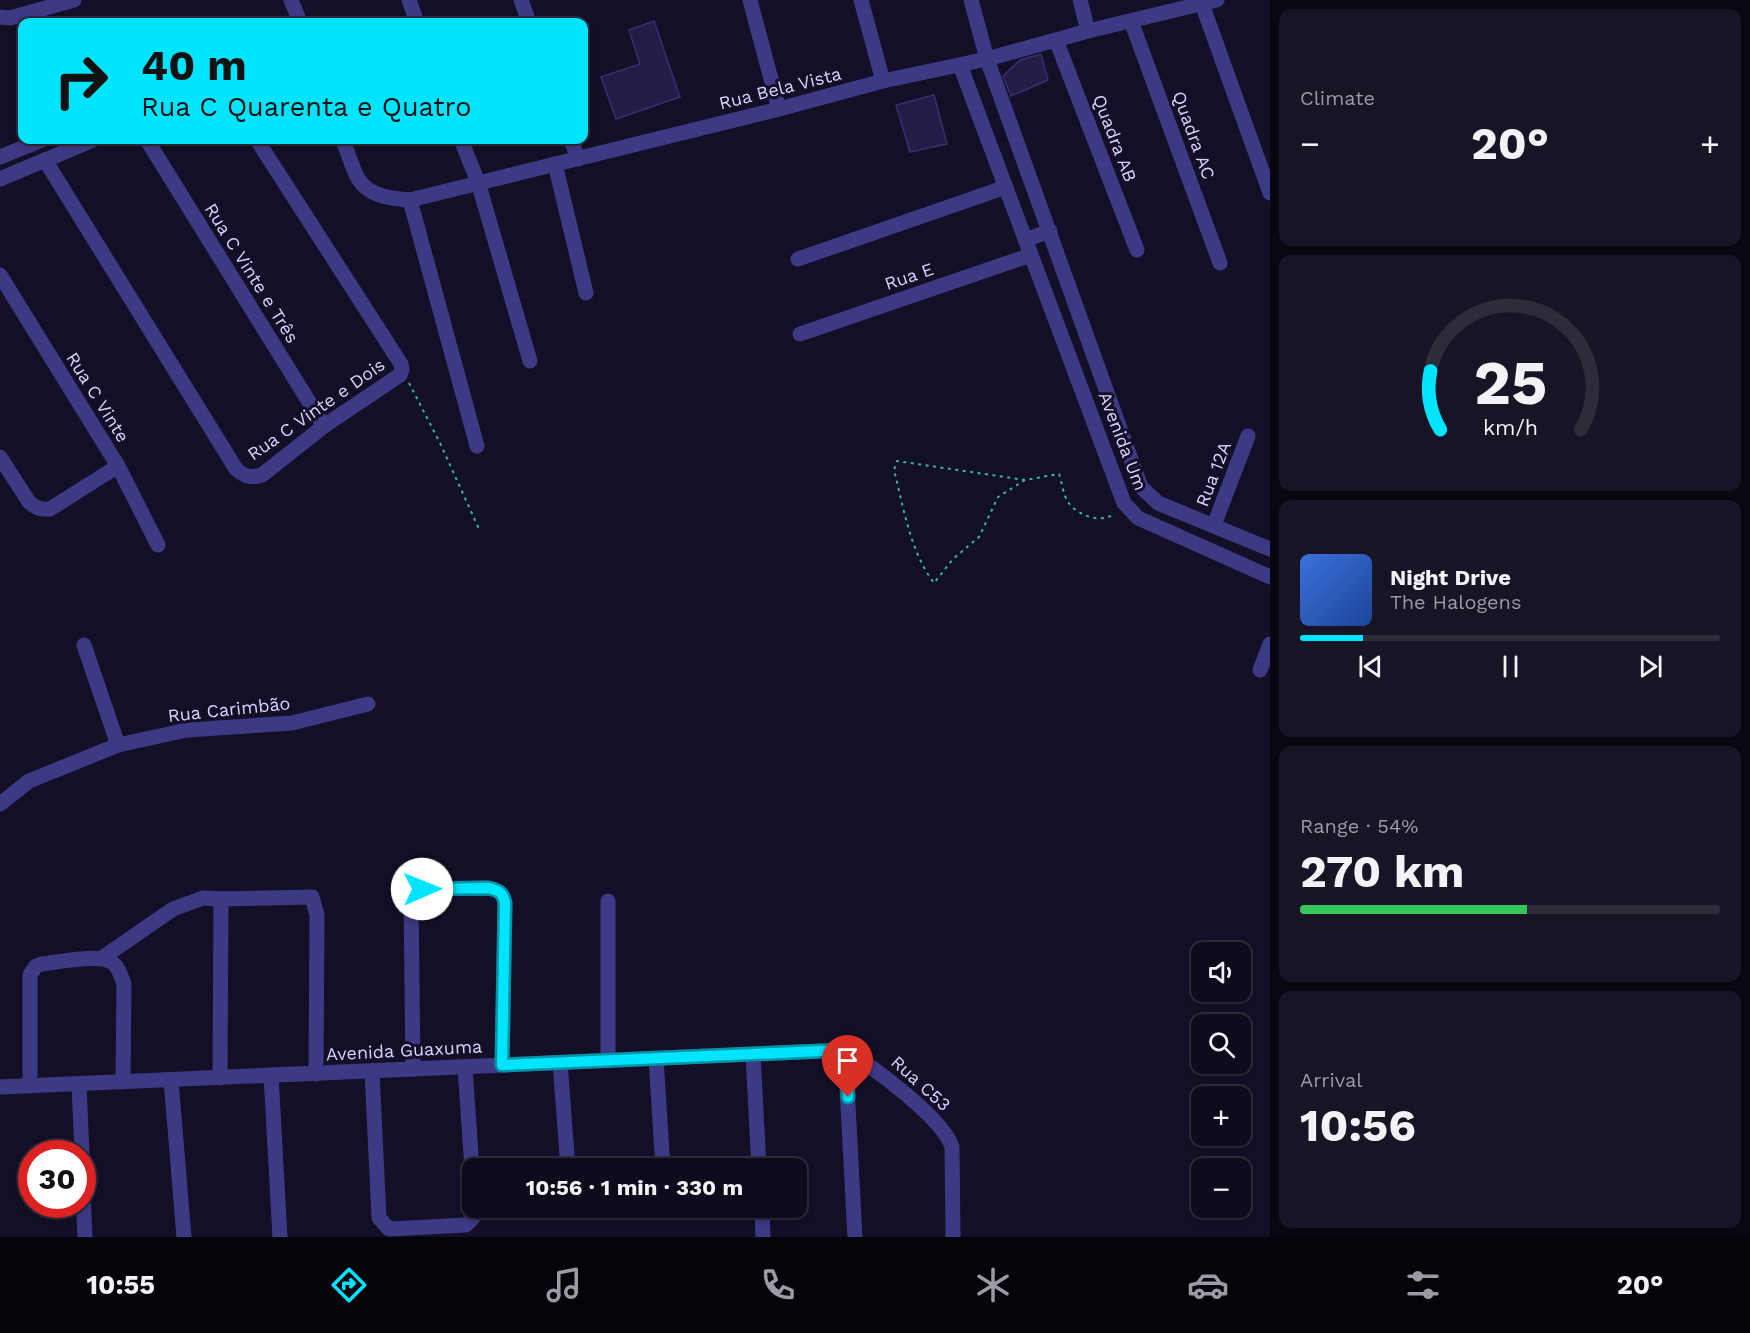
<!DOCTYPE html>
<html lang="en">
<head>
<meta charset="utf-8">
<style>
  :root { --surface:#0e0b1c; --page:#171425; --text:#f1f3f6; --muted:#9b9ba3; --line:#2e2b3b; --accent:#00e5ff }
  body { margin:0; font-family:"Work Sans",sans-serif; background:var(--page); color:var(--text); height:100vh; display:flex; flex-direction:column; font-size:22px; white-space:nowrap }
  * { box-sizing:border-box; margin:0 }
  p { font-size:20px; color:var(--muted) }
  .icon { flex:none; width:33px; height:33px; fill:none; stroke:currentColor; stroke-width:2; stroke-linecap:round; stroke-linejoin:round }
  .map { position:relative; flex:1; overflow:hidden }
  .side { display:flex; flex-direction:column; gap:9px; padding:9px; background:#08060f; width:480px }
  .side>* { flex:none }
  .banner { position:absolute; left:18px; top:18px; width:570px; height:126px; border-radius:12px; box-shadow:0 3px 9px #0003,0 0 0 2px var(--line); background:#00e5ff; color:#111; overflow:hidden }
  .buttons { position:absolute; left:1191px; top:942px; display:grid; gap:12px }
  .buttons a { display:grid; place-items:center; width:60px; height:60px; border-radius:12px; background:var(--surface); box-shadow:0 3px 9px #0003,0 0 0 2px var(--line); font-size:30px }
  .speed { position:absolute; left:18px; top:1140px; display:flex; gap:12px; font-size:30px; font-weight:700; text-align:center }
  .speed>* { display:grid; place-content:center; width:78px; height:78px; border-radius:50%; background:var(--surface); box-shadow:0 3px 9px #0003,0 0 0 2px var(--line); line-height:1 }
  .speed .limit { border:9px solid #d22; background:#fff; color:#111 }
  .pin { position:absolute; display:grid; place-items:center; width:51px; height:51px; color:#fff; margin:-62px -26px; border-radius:50% 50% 50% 0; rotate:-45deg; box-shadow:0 0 6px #0007 }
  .pin .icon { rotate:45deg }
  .me { position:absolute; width:66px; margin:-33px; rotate:89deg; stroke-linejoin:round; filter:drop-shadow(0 0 4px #0008) }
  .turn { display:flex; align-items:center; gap:21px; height:126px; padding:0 24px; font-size:27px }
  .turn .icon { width:78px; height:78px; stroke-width:2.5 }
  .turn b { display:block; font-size:42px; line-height:51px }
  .big { font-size:45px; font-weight:700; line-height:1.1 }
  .side .card { flex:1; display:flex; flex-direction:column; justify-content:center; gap:9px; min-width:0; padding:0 21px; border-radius:12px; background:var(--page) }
  .side .dial { align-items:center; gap:0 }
  .dial svg { height:156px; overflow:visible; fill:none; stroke:var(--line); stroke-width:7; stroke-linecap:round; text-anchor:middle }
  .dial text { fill:var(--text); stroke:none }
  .song { display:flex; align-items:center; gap:18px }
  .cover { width:72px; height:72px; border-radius:9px; background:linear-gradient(135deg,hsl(220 70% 55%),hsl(220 70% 35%)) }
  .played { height:6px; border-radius:3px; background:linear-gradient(90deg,var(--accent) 15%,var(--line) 15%) }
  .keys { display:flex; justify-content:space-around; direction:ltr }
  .heat { display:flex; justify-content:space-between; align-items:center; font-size:33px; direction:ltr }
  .charge { height:9px; border-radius:4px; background:linear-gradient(90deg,#34c759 54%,var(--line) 0) }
  .trip { position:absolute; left:462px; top:1158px; width:345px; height:60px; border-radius:12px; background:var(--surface); box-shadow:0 3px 9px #0003,0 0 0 2px var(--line); font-weight:700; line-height:60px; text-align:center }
  .tabs { display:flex; height:96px; justify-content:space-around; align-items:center; background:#06040b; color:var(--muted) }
  .tabs .icon { width:42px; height:42px }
  .tabs .on { color:var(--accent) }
  .tabs b { font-size:27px; color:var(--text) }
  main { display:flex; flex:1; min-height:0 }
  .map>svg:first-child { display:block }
  .building { fill:#241b47; stroke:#3b2d73; stroke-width:1.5 }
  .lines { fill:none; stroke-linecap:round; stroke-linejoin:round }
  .path { stroke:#2fb8b0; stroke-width:2; stroke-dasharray:3 4.5; stroke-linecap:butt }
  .minor { stroke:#3d3a85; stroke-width:15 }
  .tertiary { stroke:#3d3a85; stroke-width:15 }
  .route-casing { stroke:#0095a6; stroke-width:15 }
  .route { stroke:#00e5ff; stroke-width:10 }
  .labels { text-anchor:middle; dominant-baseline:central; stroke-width:6; stroke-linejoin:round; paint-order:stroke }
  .street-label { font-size:18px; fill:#d9d4ff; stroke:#130f26 }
</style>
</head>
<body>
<main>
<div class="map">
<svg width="1270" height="1237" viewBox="0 0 1270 1237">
  <rect width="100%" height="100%" fill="#130f26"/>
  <g class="building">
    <polygon points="654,21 680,97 616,119 601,77 640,64 629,30"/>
    <polygon points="1041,54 1048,80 1011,96 1003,76 1020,60"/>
    <polygon points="934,95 947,144 910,152 896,105"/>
  </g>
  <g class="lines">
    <g class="path">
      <polyline points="409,383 440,443 479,529"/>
      <path d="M1025,480L998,497L979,537L953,559L934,583C910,551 904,509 894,470L897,461L1025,480L1059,474C1062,482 1063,495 1068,502C1077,515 1100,524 1114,514"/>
    </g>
    <g class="minor">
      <polyline points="521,0 529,22"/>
      <polyline points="750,0 779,109"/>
      <polyline points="861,0 883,81"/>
      <polyline points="971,0 987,59"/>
      <polyline points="1080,0 1088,31"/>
      <polyline points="1202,4 1270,193"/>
      <polyline points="0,17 10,18 74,0"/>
      <polyline points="1131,21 1220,263"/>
      <polyline points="1056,40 1137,250"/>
      <polyline points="147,140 324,426"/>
      <polyline points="571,140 578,159"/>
      <path d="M45,160L236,469C245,477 251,478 262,475L324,426L400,375L402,370L401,364L257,140"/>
      <polyline points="555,164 586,293"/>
      <polyline points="478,182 530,361"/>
      <polyline points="410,200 477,446"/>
      <polyline points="1025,240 1050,231"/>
      <polyline points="798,259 1006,187"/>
      <path d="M0,275L118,466L50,509C42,510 35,508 29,502L0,457"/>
      <polyline points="800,334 1031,255"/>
      <polyline points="118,466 158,545"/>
      <polyline points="1214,525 1248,436"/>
      <polyline points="84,645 118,745"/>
      <polyline points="1260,670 1270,644"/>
      <polyline points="0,804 29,781 118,745 187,730 292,723 368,704"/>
      <polyline points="608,901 608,1061"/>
      <polyline points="102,958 173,909 203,898 221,899"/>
      <path d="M845,1050C873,1067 943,1118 952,1147L953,1237"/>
      <polyline points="845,1050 855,1237"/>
      <polyline points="753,1054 759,1168"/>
      <polyline points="656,1059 663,1168"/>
      <polyline points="560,1063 568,1168"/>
      <polyline points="465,1067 472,1169"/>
      <path d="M413,1069L411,898L415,892L422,889L488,888C498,890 503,892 505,903L502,1065"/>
      <polyline points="372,1071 379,1218 389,1229 466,1225 473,1218 475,1208"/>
      <polyline points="271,1075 280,1237"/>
      <polyline points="220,1078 221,899 312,897 317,915 316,1074"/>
      <polyline points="171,1080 184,1237"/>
      <polyline points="79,1084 82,1154"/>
      <path d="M30,1086V975L36,966L42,964C59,962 100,953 113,963C119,968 121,976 124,984L123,1082"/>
      <polyline points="0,1087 845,1050"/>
      <polyline points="82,1168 85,1237"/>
      <polyline points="762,1208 763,1237"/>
    </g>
    <g class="tertiary">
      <polyline points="291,0 300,22"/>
      <polyline points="409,0 417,22"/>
      <polyline points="987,59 1141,487 1158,503 1270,549"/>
      <polyline points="960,65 1124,503 1138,518 1270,577"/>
      <path d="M343,140C359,184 358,196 410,200L779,109L883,81L987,59L1088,31L1217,0"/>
      <polyline points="461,140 478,182"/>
      <polyline points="0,157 42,140"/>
      <polyline points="0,179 93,140"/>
    </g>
  </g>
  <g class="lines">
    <g class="route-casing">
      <path id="route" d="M422,889L488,888C498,890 503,892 505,903L502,1065L845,1050L848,1097"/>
    </g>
    <use href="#route" class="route"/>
  </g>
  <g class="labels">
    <g class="street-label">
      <text transform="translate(780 88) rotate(-14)">Rua Bela Vista</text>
      <text transform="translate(1194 135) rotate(70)">Quadra AC</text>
      <text transform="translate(1115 138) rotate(69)">Quadra AB</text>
      <text transform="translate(252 273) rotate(58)">Rua C Vinte e Três</text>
      <text transform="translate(909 276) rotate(-19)">Rua E</text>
      <text transform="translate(98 397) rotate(58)">Rua C Vinte</text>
      <text transform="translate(316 409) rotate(-35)">Rua C Vinte e Dois</text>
      <text transform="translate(1123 441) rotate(69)">Avenida Um</text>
      <text transform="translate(1213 474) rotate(-69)">Rua 12A</text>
      <text transform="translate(229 709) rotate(-6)">Rua Carimbão</text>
      <text transform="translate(404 1050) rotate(-3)">Avenida Guaxuma</text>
      <text transform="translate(921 1083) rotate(42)">Rua C53</text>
    </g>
  </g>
</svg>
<div class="buttons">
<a><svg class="icon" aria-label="sound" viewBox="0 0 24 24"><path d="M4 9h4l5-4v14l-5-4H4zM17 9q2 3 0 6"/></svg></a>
<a><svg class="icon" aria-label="search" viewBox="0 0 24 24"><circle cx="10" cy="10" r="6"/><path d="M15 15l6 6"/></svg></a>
<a>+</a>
<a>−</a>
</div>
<div class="speed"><div class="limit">30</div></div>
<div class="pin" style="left:848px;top:1097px;background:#d93025"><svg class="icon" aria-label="arrive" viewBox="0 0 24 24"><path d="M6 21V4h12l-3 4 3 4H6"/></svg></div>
<svg class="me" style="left:422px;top:889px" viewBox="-20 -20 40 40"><circle r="19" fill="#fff"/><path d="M0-13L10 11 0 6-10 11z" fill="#00e5ff"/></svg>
<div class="trip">10:56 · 1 min · 330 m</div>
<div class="banner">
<div class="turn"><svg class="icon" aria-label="right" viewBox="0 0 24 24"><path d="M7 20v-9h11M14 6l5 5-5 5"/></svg><div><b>40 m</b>Rua C Quarenta e Quatro</div></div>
</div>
</div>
<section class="side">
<div class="card"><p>Climate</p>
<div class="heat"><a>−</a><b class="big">20°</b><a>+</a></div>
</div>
<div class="card dial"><svg viewBox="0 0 100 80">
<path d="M14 69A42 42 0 1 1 86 69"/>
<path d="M14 69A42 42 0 0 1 9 39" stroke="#00e5ff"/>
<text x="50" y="56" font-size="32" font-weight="700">25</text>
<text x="50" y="72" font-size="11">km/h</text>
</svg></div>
<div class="card">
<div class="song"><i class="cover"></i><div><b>Night Drive</b><p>The Halogens</p></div></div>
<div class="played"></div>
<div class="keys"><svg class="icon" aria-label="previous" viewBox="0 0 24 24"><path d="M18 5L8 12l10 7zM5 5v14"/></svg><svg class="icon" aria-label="pause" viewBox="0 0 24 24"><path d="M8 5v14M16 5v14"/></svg><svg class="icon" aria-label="next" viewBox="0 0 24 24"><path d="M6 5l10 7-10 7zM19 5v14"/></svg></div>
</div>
<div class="card"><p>Range · 54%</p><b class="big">270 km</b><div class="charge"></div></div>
<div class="card"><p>Arrival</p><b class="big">10:56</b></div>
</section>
</main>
<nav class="tabs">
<b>10:55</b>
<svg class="icon on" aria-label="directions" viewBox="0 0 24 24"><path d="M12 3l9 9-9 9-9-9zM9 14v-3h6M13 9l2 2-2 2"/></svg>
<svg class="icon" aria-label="music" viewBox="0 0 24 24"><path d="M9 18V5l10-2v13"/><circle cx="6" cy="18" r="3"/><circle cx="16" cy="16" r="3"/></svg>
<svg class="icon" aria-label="phone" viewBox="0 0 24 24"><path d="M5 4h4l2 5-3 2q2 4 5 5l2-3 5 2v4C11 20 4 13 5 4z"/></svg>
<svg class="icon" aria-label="climate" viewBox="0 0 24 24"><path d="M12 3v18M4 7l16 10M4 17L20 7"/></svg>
<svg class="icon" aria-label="car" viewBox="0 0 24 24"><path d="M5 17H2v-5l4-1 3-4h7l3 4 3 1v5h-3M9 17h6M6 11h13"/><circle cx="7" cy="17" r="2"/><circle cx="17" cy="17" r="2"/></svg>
<svg class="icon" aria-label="filters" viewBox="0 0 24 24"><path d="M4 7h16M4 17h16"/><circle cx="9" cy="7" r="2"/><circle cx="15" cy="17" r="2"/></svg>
<b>20°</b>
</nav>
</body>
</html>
